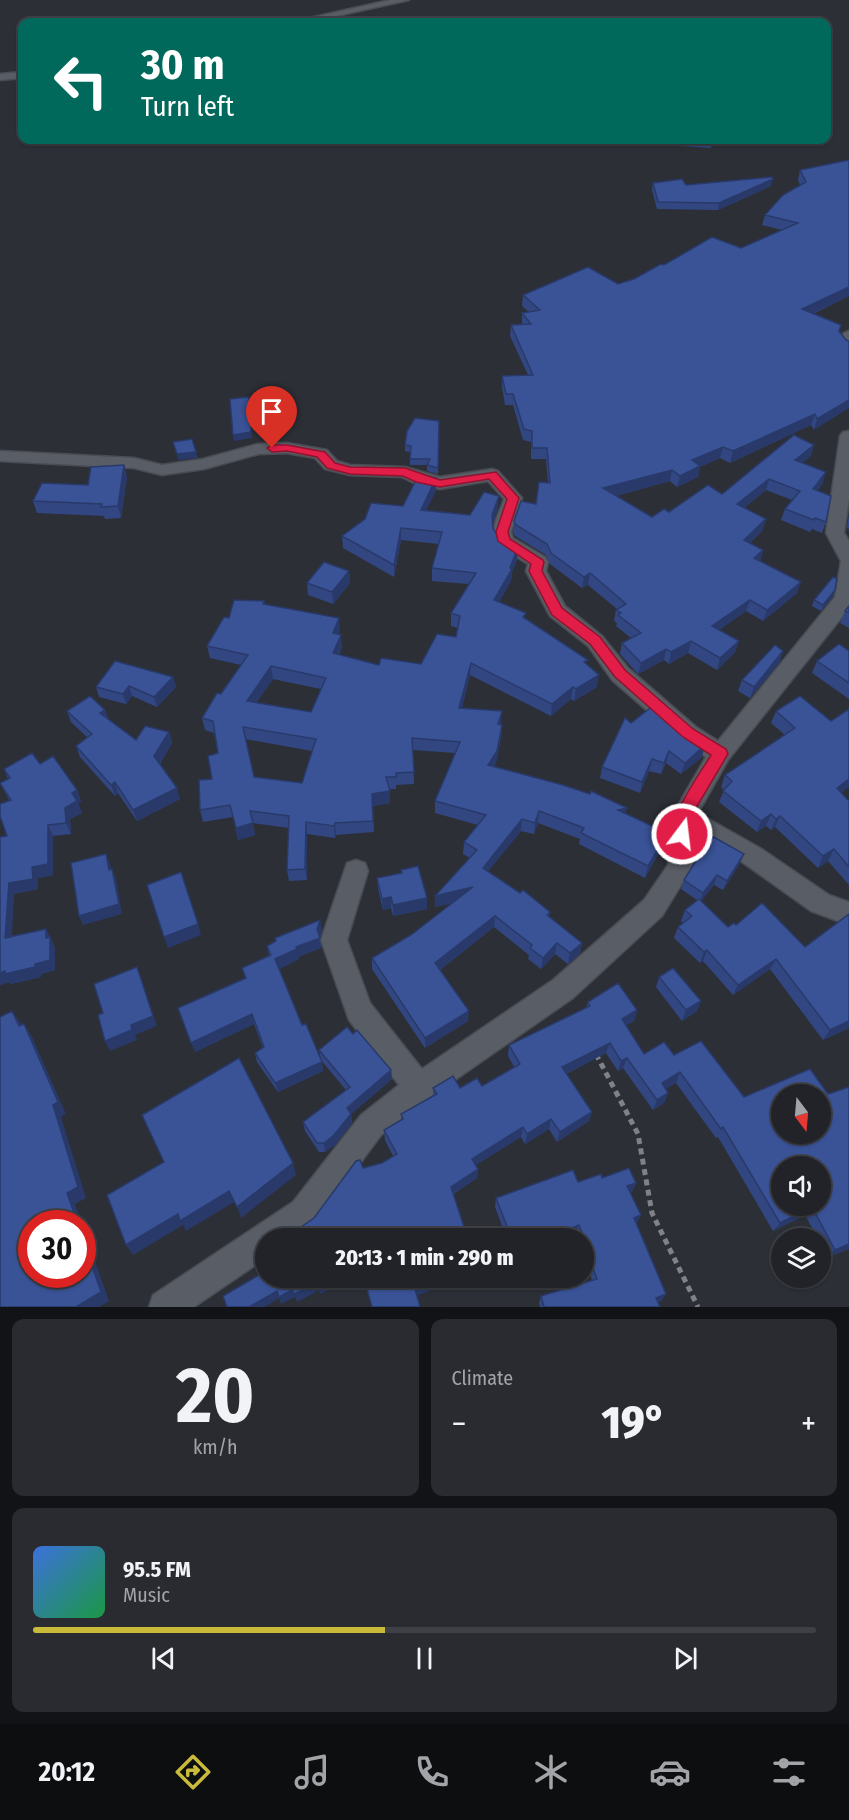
<!DOCTYPE html>
<html lang="en">
<head>
<meta charset="utf-8">
<style>
  :root { --surface:#212328; --page:#292b30; --text:#f1f3f6; --muted:#a2a4a8; --line:#3e4045; --accent:#caba3a }
  body { margin:0; font-family:"Fira Sans Condensed",sans-serif; background:var(--page); color:var(--text); height:100vh; display:flex; flex-direction:column; font-size:22px; white-space:nowrap }
  * { box-sizing:border-box; margin:0 }
  p { font-size:20px; color:var(--muted) }
  .icon { flex:none; width:33px; height:33px; fill:none; stroke:currentColor; stroke-width:2; stroke-linecap:round; stroke-linejoin:round }
  .map { position:relative; height:1307px; overflow:hidden }
  .panel { display:flex; flex-direction:column; gap:12px; padding:12px; background:#121316; flex:1 }
  .panel>* { flex:none }
  .banner { position:absolute; left:18px; top:18px; width:813px; height:126px; border-radius:12px; box-shadow:0 2px 4px #0004,0 0 0 2px var(--line); background:#00695c; color:#fff; overflow:hidden }
  .needle { width:39px; rotate:164deg }
  .buttons { position:absolute; left:771px; top:1084px; display:grid; gap:12px }
  .buttons a { display:grid; place-items:center; width:60px; height:60px; border-radius:50%; background:var(--surface); box-shadow:0 2px 4px #0004,0 0 0 2px var(--line); font-size:30px }
  .speed { position:absolute; left:18px; top:1210px; display:flex; gap:12px; font-size:30px; font-weight:700; text-align:center }
  .speed>* { display:grid; place-content:center; width:78px; height:78px; border-radius:50%; background:var(--surface); box-shadow:0 2px 4px #0004,0 0 0 2px var(--line); line-height:1 }
  .speed .limit { border:9px solid #d22; background:#fff; color:#111 }
  .pin { position:absolute; display:grid; place-items:center; width:51px; height:51px; color:#fff; margin:-62px -26px; border-radius:50% 50% 50% 0; rotate:-45deg; box-shadow:0 0 6px #0007 }
  .pin .icon { rotate:45deg }
  .me { position:absolute; width:66px; margin:-33px; rotate:15deg; stroke-linejoin:round; filter:drop-shadow(0 0 4px #0008) }
  .turn { display:flex; align-items:center; gap:21px; height:126px; padding:0 24px; font-size:27px }
  .turn .icon { width:78px; height:78px; stroke-width:2.5 }
  .turn b { display:block; font-size:42px; line-height:51px }
  .big { font-size:45px; font-weight:800; line-height:1.1 }
  .panel .widget { flex:1; display:flex; flex-direction:column; justify-content:center; gap:9px; min-width:0; padding:0 21px; border-radius:12px; background:var(--page) }
  .panel .dial { align-items:center; gap:0 }
  .dial b { font-size:78px; line-height:1 }
  .song { display:flex; align-items:center; gap:18px }
  .cover { width:72px; height:72px; border-radius:9px; background:linear-gradient(135deg,hsl(220 70% 55%),hsl(140 70% 35%)) }
  .played { height:6px; border-radius:3px; background:linear-gradient(90deg,var(--accent) 45%,var(--line) 45%) }
  .keys { display:flex; justify-content:space-around; direction:ltr }
  .heat { display:flex; justify-content:space-between; align-items:center; font-size:33px; direction:ltr }
  .panel .tiles { flex:1; display:grid; gap:12px; grid-template-columns:1fr 1fr }
  .widget:last-child { grid-column:span 2 }
  .trip { position:absolute; left:255px; top:1228px; width:339px; height:60px; border-radius:30px; background:var(--surface); box-shadow:0 2px 4px #0004,0 0 0 2px var(--line); font-weight:800; line-height:60px; text-align:center }
  .menu { display:flex; height:96px; justify-content:space-around; align-items:center; background:#0d0e10; color:var(--muted) }
  .menu .icon { width:42px; height:42px }
  .menu .selected { color:var(--accent) }
  .menu b { font-size:27px; color:var(--text) }
  .map>svg:first-child { display:block }
  .lines { fill:none; stroke-linecap:round; stroke-linejoin:round }
  .minor-casing { stroke:#494c52; stroke-width:3 }
  .path { stroke:#808289; stroke-width:5; stroke-dasharray:6 4.5; stroke-linecap:butt }
  .minor { fill:#595d65; fill-rule:evenodd }
  .wall { fill:#324782; fill-rule:evenodd }
  .shaded-wall { fill:#293a6a }
  .building { fill:#3a5397; stroke:#293a6a; stroke-width:1.5; fill-rule:evenodd }
  .route { fill:#e11d48; stroke:#92132f; stroke-width:1.5 }
</style>
</head>
<body>
<div class="map">
<svg width="849" height="1307" viewBox="0 0 849 1307">
  <rect width="100%" height="100%" fill="#2c2f36"/>
  <g class="lines">
    <g class="minor-casing">
      <g id="minor">
        <polygon points="390,0 409,0 309,22 292,22"/>
        <polygon points="22,72 22,78 0,80 0,74"/>
        <polygon points="849,331 849,351 844,349 837,340 844,333"/>
        <path d="M849,431V499L844,533L849,541V608L728,760L698,813L760,848L829,895L849,902V925L811,911L742,862L694,835L692,867L662,916L573,998L429,1098L381,1135L315,1224L293,1239H266V1258L194,1307H149L153,1295L293,1202L361,1115L399,1085L349,1020L321,940L347,863L356,860L365,863L368,871L347,940L370,1003L422,1069L553,980L644,900L668,865L671,817L706,757L680,739L612,680L588,646L550,616L526,571L528,564L497,545C488,531 499,514 504,499L488,481L440,489L414,483L402,477L350,475L325,469L315,458L287,453L259,454L204,469L162,475L134,468L0,461V451L134,458L162,465L203,459L258,444L287,443L327,450L337,461L350,465L405,467L440,477L492,469L498,471L522,498L511,532L513,538L545,557L548,562L546,571L565,606L602,636L628,668L696,727L718,741L835,597L841,561L826,533L840,436L843,432Z"/>
      </g>
    </g>
    <polyline class="path" points="596,1054 638,1134 652,1213 698,1307"/>
    <use href="#minor" class="minor"/>
  </g>
  <g class="wall">
    <polygon points="662,140 711,140 712,143 711,148 662,145"/>
    <polygon points="849,160 849,296 813,314 839,332 846,340 814,430 811,425 730,463 720,458 700,467 698,477 677,487 670,481 616,496 652,517 722,494 811,456 802,463 823,483 817,491 826,522 822,533 812,529 810,532 781,520 785,509 792,500 766,490 744,508 763,530 750,543 763,550 760,561 797,593 763,621 746,611 719,630 739,641 735,652 717,670 688,653 669,664 664,660 638,674 620,654 622,643 631,638 616,626 617,623 614,621 616,610 617,609 588,585 582,588 550,564 546,555 515,536 513,532 514,521 536,504 548,482 546,459 531,459 531,442 523,440 513,405 505,405 502,387 502,376 528,375 510,336 511,325 522,325 522,313 529,312 522,306 523,295 618,284 634,279 664,265 741,248 782,230 762,225 765,215 800,185 798,180 800,170"/>
    <polygon points="653,183 686,185 771,186 718,210 657,209 652,190"/>
    <polygon points="439,421 438,474 427,471 427,465 410,465 410,452 405,451 405,445"/>
    <polygon points="124,465 127,477 121,518 105,519 104,516 37,513 33,501 88,485"/>
    <path d="M436,478V490L426,510L470,515L498,508L493,524V528L497,535L518,547L517,560L512,572L511,581L499,602L525,619L587,665L597,687L574,701L571,699L551,716L470,675L462,708L502,711L500,725H502L501,737L496,763L494,766L626,814L663,845L645,878L579,844L580,839L538,823L534,834L521,831L488,871L550,912L549,916L582,943L580,954L568,964L555,954L541,969L528,959L529,955L494,927L440,970L468,1021L425,1048L372,969V958L411,935L453,903L435,907L470,858L463,854L464,842L478,825L435,813V801L455,753L413,750L414,784L396,785V789H389L390,803L373,806L374,832L336,835L335,838L307,834V880L289,881L287,870L289,828L253,823L255,835L238,840L233,817L203,822L200,810L212,779L218,753L214,733L205,730L202,718L241,665L210,658L207,646L229,618L264,601L265,604L340,630L339,634L342,647L339,655L379,665L421,664L456,637L458,628L451,626V613L469,584L432,581V568L439,544L401,540L394,577L343,548L342,536L403,506ZM273,679L321,689L311,712L256,703ZM245,739L312,751L302,783L254,777Z"/>
    <polygon points="849,514 849,529 847,528"/>
    <polygon points="349,571 350,583 333,604 308,595 307,583"/>
    <polygon points="835,590 833,596 821,611 812,606 814,600"/>
    <polygon points="849,606 849,628 840,623 845,611"/>
    <polygon points="849,651 849,699 812,673 817,661"/>
    <polygon points="780,662 750,698 738,691 742,680"/>
    <polygon points="173,677 176,687 157,707 132,696 126,704 99,697 96,687"/>
    <polygon points="800,696 841,793 849,801 849,885 828,861 818,868 775,827 771,830 766,826 757,832 719,802 724,790 721,787 725,775 785,735 771,723 776,711"/>
    <polygon points="105,710 109,720 136,740 169,732 172,743 160,764 180,799 137,821 118,793 115,796 80,757 76,746 87,737 71,722 67,711"/>
    <polygon points="631,723 702,757 681,774 666,763 661,774 649,771 640,793 600,778 602,767"/>
    <polygon points="40,764 77,790 81,801 78,803 82,813 70,819 71,834 53,836 53,875 38,878 38,889 14,894 11,936 46,929 55,948 55,970 41,974 41,977 11,984 10,982 0,985 0,837 7,836 9,800 0,783 8,779 4,769"/>
    <polygon points="701,830 740,863 723,890 714,885 701,901 728,927 736,925 762,903 849,1028 823,1040 770,969 733,995 703,961 700,963 674,938 678,927 683,923 681,921 685,910 697,900 681,889 684,880 702,851 695,848"/>
    <polygon points="401,870 427,909 393,916 391,908 383,910 378,889 377,878 401,873"/>
    <polygon points="322,931 320,937 321,948 298,957 299,959 279,969 302,1025 321,1059 319,1050 353,1034 391,1070 392,1079 351,1114 352,1123 335,1145 325,1152 319,1152 305,1131 303,1122 346,1090 321,1060 323,1071 278,1092 257,1062 255,1053 263,1048 254,1024 195,1052 245,978 242,968 269,955 267,946 275,942 275,938"/>
    <polygon points="659,977 701,1001 697,1011 682,1021 656,987"/>
    <polygon points="588,1002 637,1010 634,1021 626,1025 644,1054 674,1055 701,1041 849,1249 828,1257 820,1244 820,1239 818,1239 805,1215 773,1231 718,1137 716,1138 676,1083 665,1089 668,1093 664,1103 653,1110 623,1068 618,1071 606,1053 566,1074 592,1112 589,1121 557,1142 549,1129 525,1144 521,1137 476,1165 478,1169 477,1178 453,1194 292,1233 314,1218 363,1168 382,1163 393,1156 385,1140 384,1130 401,1120 401,1114 433,1095 433,1088 460,1088 482,1086 514,1067 508,1056 509,1045 586,1008"/>
    <polygon points="602,1178 636,1183 632,1192 630,1193 636,1224 666,1294 661,1301 658,1302 660,1307 540,1307 539,1303 541,1296 592,1280 586,1264 587,1261 584,1252 584,1239 578,1239 576,1233 562,1239 507,1239 495,1207 496,1198"/>
  </g>
  <g class="shaded-wall">
    <polygon points="773,179 771,186 718,210 719,203"/>
    <polygon points="849,287 849,296 799,320 802,309"/>
    <polygon points="849,400 849,408 814,430 817,419"/>
    <polygon points="249,403 252,438 234,441 233,435"/>
    <polygon points="815,414 811,425 730,463 733,451"/>
    <polygon points="814,445 811,456 791,471 795,460"/>
    <polygon points="723,447 720,458 700,467 698,477 677,487 680,476 692,460"/>
    <polygon points="196,452 198,458 178,460 177,454"/>
    <polygon points="124,465 127,477 121,518 118,506"/>
    <polygon points="672,470 670,481 601,500 603,488"/>
    <polygon points="826,472 823,483 809,500 813,489"/>
    <polygon points="436,478 436,490 421,522 421,510"/>
    <polygon points="769,479 766,490 734,516 737,504"/>
    <polygon points="499,496 498,508 492,528 492,515"/>
    <polygon points="766,519 763,530 741,551 744,540"/>
    <polygon points="401,528 401,540 394,577 394,565"/>
    <polygon points="518,547 517,560 512,572 511,581 493,613 494,600 510,568"/>
    <polygon points="763,550 760,561 754,558"/>
    <polygon points="349,571 350,583 333,604 332,592"/>
    <polygon points="590,573 588,585 582,588 584,577"/>
    <polygon points="801,582 797,593 763,621 767,610"/>
    <polygon points="835,590 833,596 821,611 823,605"/>
    <polygon points="750,600 746,611 709,637 712,626"/>
    <polygon points="339,618 340,630 334,645 333,633"/>
    <polygon points="341,635 342,647 334,665 333,653"/>
    <polygon points="691,641 688,653 669,664 671,652"/>
    <polygon points="739,641 735,652 717,670 720,658"/>
    <polygon points="666,649 664,660 638,674 641,663"/>
    <polygon points="783,651 780,662 750,698 754,687"/>
    <polygon points="471,663 470,675 459,720 459,708"/>
    <polygon points="271,666 273,679 249,713 247,701"/>
    <polygon points="599,675 597,687 574,701 576,689"/>
    <polygon points="173,677 176,687 157,707 154,697"/>
    <polygon points="129,686 132,696 126,704 123,694"/>
    <polygon points="573,687 571,699 551,716 552,704"/>
    <polygon points="105,710 109,721 100,713"/>
    <polygon points="502,711 501,723 497,736 498,724"/>
    <polygon points="502,725 501,737 496,763 488,777 488,765"/>
    <polygon points="169,732 172,743 158,767 154,756"/>
    <polygon points="705,745 702,757 681,774 685,763"/>
    <polygon points="669,751 666,763 661,774 664,763"/>
    <polygon points="652,759 649,771 640,793 642,782"/>
    <polygon points="849,779 849,787 832,800 837,788"/>
    <polygon points="115,782 118,793 115,796 111,785"/>
    <polygon points="177,788 180,799 137,821 133,810"/>
    <polygon points="77,790 81,801 78,803 82,813 70,819 71,834 66,823 65,808 72,793"/>
    <polygon points="390,791 390,803 373,806 374,832 372,794"/>
    <polygon points="627,808 624,819 618,810"/>
    <polygon points="539,811 538,823 534,834 535,823"/>
    <polygon points="771,814 766,826 757,832 761,821"/>
    <polygon points="780,816 775,827 771,830 776,819"/>
    <polygon points="522,819 521,831 482,879 483,868"/>
    <polygon points="306,822 307,834 307,880 305,869"/>
    <polygon points="253,823 255,835 238,840 236,828"/>
    <polygon points="335,823 336,835 335,838 334,826"/>
    <polygon points="48,825 53,836 53,875 38,878 38,889 14,894 11,948 5,938 9,883 32,867"/>
    <polygon points="667,833 663,845 645,878 648,866"/>
    <polygon points="834,849 828,861 818,868 823,856"/>
    <polygon points="106,854 110,864 113,880 109,870"/>
    <polygon points="744,854 740,863 723,890 727,881"/>
    <polygon points="112,869 116,879 122,914 83,925 79,916"/>
    <polygon points="717,875 714,885 700,902 703,893"/>
    <polygon points="473,887 473,899 435,907 435,896"/>
    <polygon points="391,897 391,908 383,910 382,899"/>
    <polygon points="427,898 427,909 393,916 393,905"/>
    <polygon points="495,916 494,927 435,974 435,963"/>
    <polygon points="320,920 322,931 319,938 321,948 298,957 299,959 277,970 275,959 296,947 317,929"/>
    <polygon points="198,924 201,935 168,948 164,937"/>
    <polygon points="46,929 55,948 55,970 41,974 41,977 11,984 10,982 0,985 0,973 46,938"/>
    <polygon points="557,943 555,954 541,969 543,958"/>
    <polygon points="582,943 580,954 568,964 570,953"/>
    <polygon points="707,950 703,961 700,963 704,952"/>
    <polygon points="776,959 770,969 733,995 738,985"/>
    <polygon points="137,967 157,1026 135,1035 137,1040 110,1051 105,1041 131,1025"/>
    <polygon points="701,1001 697,1011 682,1021 686,1010"/>
    <polygon points="637,1010 634,1021 619,1029 622,1019"/>
    <polygon points="12,1011 21,1024 27,1040 19,1026"/>
    <polygon points="469,1011 468,1021 425,1048 425,1038"/>
    <polygon points="252,1014 254,1024 195,1052 191,1043"/>
    <polygon points="849,1021 849,1028 823,1040 830,1030"/>
    <polygon points="24,1024 32,1037 66,1114 61,1117 86,1198 75,1204 82,1224 78,1224 67,1193"/>
    <polygon points="610,1043 606,1053 559,1077 562,1067"/>
    <polygon points="627,1058 623,1068 618,1071 621,1061"/>
    <polygon points="322,1062 323,1071 278,1092 275,1083"/>
    <polygon points="391,1070 392,1079 351,1114 352,1123 335,1145 325,1152 324,1143 347,1108"/>
    <polygon points="680,1072 676,1083 658,1094 662,1083"/>
    <polygon points="668,1093 664,1103 653,1110 657,1100"/>
    <polygon points="592,1112 589,1121 557,1142 560,1132"/>
    <polygon points="551,1119 549,1129 525,1144 527,1134"/>
    <polygon points="523,1127 521,1137 471,1168 472,1159"/>
    <polygon points="293,1163 296,1175 241,1218 237,1207"/>
    <polygon points="478,1169 477,1178 450,1195 451,1187"/>
    <polygon points="636,1183 632,1192 624,1195 627,1186"/>
    <polygon points="229,1191 234,1202 186,1231 183,1225 133,1255 126,1245 178,1214"/>
    <polygon points="812,1207 805,1215 773,1231 780,1223"/>
    <polygon points="641,1215 637,1223 630,1226 634,1218"/>
    <polygon points="82,1224 109,1301 99,1307 76,1307 82,1237"/>
    <polygon points="579,1225 576,1233 562,1239 545,1239"/>
    <polygon points="849,1244 849,1249 828,1257 835,1250"/>
    <polygon points="336,1278 353,1278 320,1294 317,1287"/>
    <polygon points="445,1278 466,1278 415,1296 415,1289"/>
    <polygon points="316,1284 318,1291 297,1302 294,1294"/>
    <polygon points="292,1290 295,1297 281,1304 279,1298 265,1307 249,1307 277,1291"/>
    <polygon points="666,1294 661,1301 652,1305 656,1298"/>
  </g>
  <g class="building">
    <polygon points="663,140 711,140 712,143"/>
    <polygon points="849,160 849,287 802,309 841,325 839,331 846,340 849,341 849,400 817,419 815,414 733,451 723,447 692,460 700,466 680,476 672,470 603,488 652,517 664,509 669,512 708,485 722,494 794,435 814,445 795,460 826,472 813,489 831,496 826,522 815,518 814,520 785,509 800,491 769,479 737,504 766,519 744,540 763,550 754,558 801,582 767,610 750,600 712,626 739,641 720,658 691,641 671,652 666,649 641,663 622,643 641,633 618,615 621,613 616,610 626,604 590,573 584,577 551,553 547,544 516,525 514,521 521,501 536,504 539,482 550,483 547,448 532,448 532,431 524,429 513,394 506,394 502,376 533,375 511,325 531,324 522,313 540,310 523,295 588,267 618,284 634,279 661,264 664,265 712,237 741,248 798,223 765,215 783,195 806,182 800,170"/>
    <polygon points="772,177 773,179 719,203 658,202 653,183 682,179 686,185"/>
    <polygon points="249,397 251,432 233,435 230,399"/>
    <polygon points="415,418 439,421 438,468 427,465 430,459 410,459 411,446 405,445 407,431"/>
    <polygon points="192,439 196,452 177,454 173,442"/>
    <polygon points="124,465 118,506 101,507 102,504 33,501 42,483 88,485 91,467"/>
    <path d="M419,474L436,478L421,510L470,515L484,492L499,496L492,515L493,528L497,535L518,547L510,568L512,569L494,600L526,613L523,617L588,660L584,662L599,675L576,689L573,687L552,704L471,663L459,708L502,711L498,724L502,725L497,751L488,765L563,785L590,794L591,791L627,808L618,810L667,833L648,866L581,833L584,828L539,811L535,823L522,819L483,868L520,893L523,890L550,912L547,915L582,943L570,953L557,943L543,958L530,948L532,945L495,916L435,963L469,1011L425,1038L372,958L411,935L473,887L435,896L477,850L464,842L486,815L435,801L460,742L412,738L414,772L396,773V777H386L390,791L372,794L373,821L335,823L334,826L306,822L305,869L287,870L289,816L250,811L253,823L236,828L230,805L200,810L199,780L212,779L208,756L218,753L213,721L202,718L217,693L221,694L248,655L207,646L224,617L229,618L234,600L264,601L263,604L339,618L333,633L341,635L333,653L379,665L381,658L421,664L437,634L456,637L460,616L451,613L476,573L432,568L442,532L401,528L394,565L342,536L365,519L371,503L403,506ZM271,666L326,678L311,712L247,701ZM243,727L316,739L302,783L254,777Z"/>
    <polygon points="324,562 349,571 332,592 307,583"/>
    <polygon points="833,577 837,579 835,590 823,605 814,600"/>
    <polygon points="849,606 849,613 845,611"/>
    <polygon points="839,644 849,651 849,683 817,661"/>
    <polygon points="775,645 783,651 754,687 742,680"/>
    <polygon points="115,661 173,677 154,697 129,686 123,694 96,687"/>
    <polygon points="90,696 105,710 100,713 136,740 145,726 169,732 154,756 177,788 133,810 115,782 111,785 76,746 92,734 67,711"/>
    <polygon points="800,696 831,721 849,709 849,779 837,788 849,801 849,867 834,849 823,856 780,816 776,819 771,814 761,821 723,791 732,781 725,775 795,728 776,711"/>
    <polygon points="654,705 705,745 685,763 669,751 664,763 652,759 642,782 602,767 625,718 631,723"/>
    <polygon points="32,753 40,764 53,756 77,790 72,793 77,801 65,808 66,823 48,825 48,864 32,867 33,879 9,883 5,938 46,929 46,938 50,937 50,960 35,964 35,967 5,974 5,971 0,973 0,837 7,836 0,816 0,804 11,800 0,783 10,778 4,769"/>
    <polygon points="701,830 744,854 727,881 717,875 703,893 684,880 707,843 699,838"/>
    <polygon points="106,854 109,870 112,869 119,904 79,916 71,863"/>
    <polygon points="418,866 427,898 393,905 391,897 382,899 377,878 402,873 401,870"/>
    <polygon points="181,872 198,924 164,937 147,885"/>
    <polygon points="699,899 728,927 734,923 736,925 762,903 805,947 849,914 849,1021 830,1030 776,959 738,985 707,950 704,952 678,927 692,916 685,910"/>
    <polygon points="320,920 317,929 320,938 296,947 297,949 275,959 302,1025 306,1024 322,1062 275,1083 255,1053 264,1047 252,1014 191,1043 178,1008 246,978 242,968 271,955 267,946 276,941 275,938"/>
    <polygon points="137,967 153,1016 131,1025 132,1030 105,1041 98,1015 103,1013 94,984"/>
    <polygon points="673,968 701,1001 686,1010 659,977"/>
    <path d="M618,983L637,1010L622,1019L644,1054L664,1042L674,1055L701,1041L744,1097L810,1069L828,1094L849,1087V1244L835,1250L812,1207L780,1223L723,1127L721,1129L680,1072L662,1083L668,1093L657,1100L627,1058L621,1061L610,1043L562,1067L592,1112L560,1132L551,1119L527,1134L523,1127L472,1159L478,1169L451,1187L468,1239H277L281,1237L279,1233H292L314,1218L356,1161L360,1160L363,1168L382,1163L397,1154L384,1130L403,1119L401,1114L437,1094L433,1088L453,1076L460,1088L477,1078L482,1086L520,1064L509,1045L590,1006L588,1002ZM782,1095H820V1134H782ZM782,1167H820V1206H782Z"/>
    <polygon points="12,1011 19,1026 24,1024 58,1102 53,1105 78,1187 67,1193 78,1224 32,1224 32,1275 82,1275 82,1237 101,1292 76,1307 0,1307 0,1017"/>
    <polygon points="347,1027 353,1034 357,1030 391,1070 347,1108 351,1114 333,1136 324,1143 317,1143 303,1122 350,1087 319,1050"/>
    <polygon points="239,1058 293,1163 237,1207 229,1191 180,1221 178,1214 126,1245 107,1195 164,1162 142,1115"/>
    <polygon points="629,1168 636,1183 627,1186 641,1215 634,1218 666,1294 656,1298 660,1307 544,1307 541,1296 597,1279 589,1257 591,1256 579,1225 545,1239 512,1239 496,1198 573,1170 578,1182 601,1174 602,1178"/>
    <polygon points="266,1271 266,1278 336,1278 317,1287 316,1284 294,1294 292,1290 279,1297 277,1291 249,1307 227,1307 223,1296"/>
    <polygon points="364,1278 445,1278 415,1289 420,1307 372,1307"/>
  </g>
  <path class="route" d="M287,445L325,452L335,463L350,467L405,468L440,480L496,472L519,498L508,532L510,539L543,560L544,562L542,571L562,608L600,637L625,670L693,729L726,749L728,754L690,818L687,839L682,841L676,839C666,818 700,774 711,755L683,737L615,677L590,644L552,615L529,571L531,564L498,541L496,532L507,499L489,479L440,487L416,482L403,476L350,474L327,468L317,457L287,451L272,452L267,448L272,445Z"/>
</svg>
<div class="buttons">
<a><svg class="needle" viewBox="-14 -14 28 28"><path d="M0-13l5 13h-10z" fill="#e53935"/><path d="M0 13l5-13h-10z" fill="#a2a4a8"/></svg></a>
<a><svg class="icon" aria-label="sound" viewBox="0 0 24 24"><path d="M4 9h4l5-4v14l-5-4H4zM17 9q2 3 0 6"/></svg></a>
<a><svg class="icon" aria-label="layers" viewBox="0 0 24 24"><path d="M12 4l9 5-9 5-9-5zM3 14l9 5 9-5"/></svg></a>
</div>
<div class="speed"><div class="limit">30</div></div>
<div class="pin" style="left:272px;top:448px;background:#d93025"><svg class="icon" aria-label="arrive" viewBox="0 0 24 24"><path d="M6 21V4h12l-3 4 3 4H6"/></svg></div>
<svg class="me" style="left:682px;top:834px" viewBox="-20 -20 40 40"><circle r="17" fill="#e11d48" stroke="#fff" stroke-width="3"/><path d="M0-11L8 9 0 5-8 9z" fill="#fff"/></svg>
<div class="trip">20:13 · 1 min · 290 m</div>
<div class="banner">
<div class="turn"><svg class="icon" aria-label="left" viewBox="0 0 24 24"><path d="M17 20v-9H6M10 6l-5 5 5 5"/></svg><div><b>30 m</b>Turn left</div></div>
</div>
</div>
<section class="panel">
<div class="tiles">
<div class="widget dial"><b>20</b><p>km/h</p></div>
<div class="widget"><p>Climate</p>
<div class="heat"><a>−</a><b class="big">19°</b><a>+</a></div>
</div>
<div class="widget">
<div class="song"><i class="cover"></i><div><b>95.5 FM</b><p>Music</p></div></div>
<div class="played"></div>
<div class="keys"><svg class="icon" aria-label="previous" viewBox="0 0 24 24"><path d="M18 5L8 12l10 7zM5 5v14"/></svg><svg class="icon" aria-label="pause" viewBox="0 0 24 24"><path d="M8 5v14M16 5v14"/></svg><svg class="icon" aria-label="next" viewBox="0 0 24 24"><path d="M6 5l10 7-10 7zM19 5v14"/></svg></div>
</div>
</div>
</section>
<nav class="menu">
<b>20:12</b>
<svg class="icon selected" aria-label="directions" viewBox="0 0 24 24"><path d="M12 3l9 9-9 9-9-9zM9 14v-3h6M13 9l2 2-2 2"/></svg>
<svg class="icon" aria-label="music" viewBox="0 0 24 24"><path d="M9 18V5l10-2v13"/><circle cx="6" cy="18" r="3"/><circle cx="16" cy="16" r="3"/></svg>
<svg class="icon" aria-label="phone" viewBox="0 0 24 24"><path d="M5 4h4l2 5-3 2q2 4 5 5l2-3 5 2v4C11 20 4 13 5 4z"/></svg>
<svg class="icon" aria-label="climate" viewBox="0 0 24 24"><path d="M12 3v18M4 7l16 10M4 17L20 7"/></svg>
<svg class="icon" aria-label="car" viewBox="0 0 24 24"><path d="M5 17H2v-5l4-1 3-4h7l3 4 3 1v5h-3M9 17h6M6 11h13"/><circle cx="7" cy="17" r="2"/><circle cx="17" cy="17" r="2"/></svg>
<svg class="icon" aria-label="filters" viewBox="0 0 24 24"><path d="M4 7h16M4 17h16"/><circle cx="9" cy="7" r="2"/><circle cx="15" cy="17" r="2"/></svg>
</nav>
</body>
</html>
